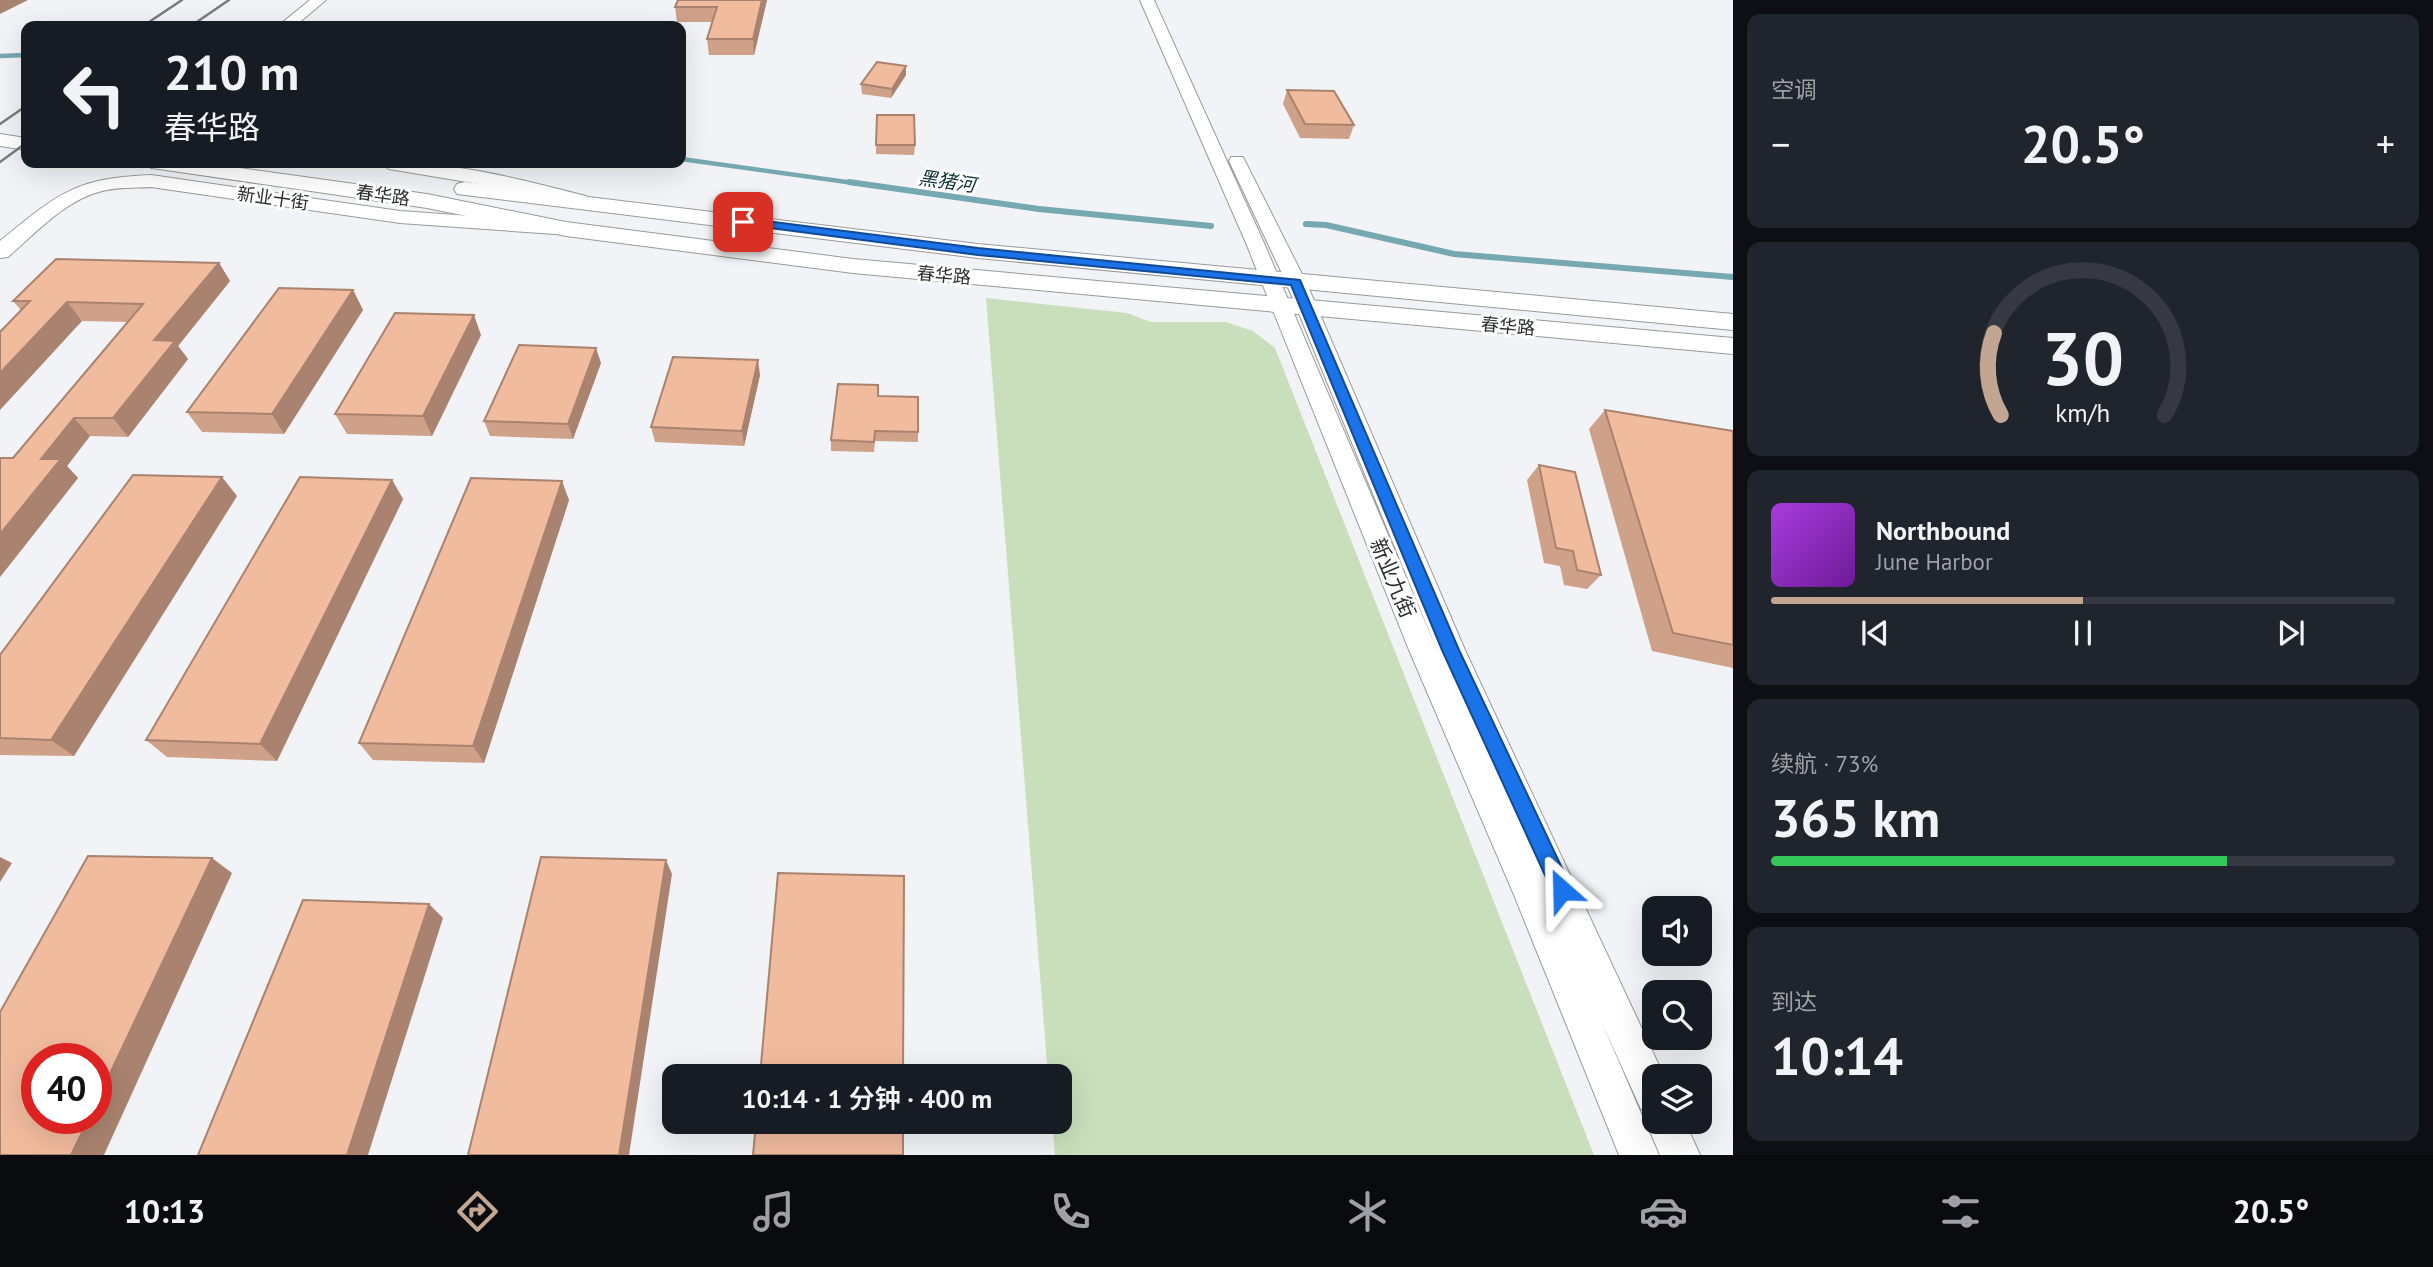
<!DOCTYPE html>
<html lang="zh">
<head>
<meta charset="utf-8">
<style>
  :root { --surface:#171b24; --page:#20242c; --text:#f1f3f6; --muted:#9ea1a6; --line:#363941; --accent:#c2a691 }
  body { margin:0; font-family:"PT Sans","Noto Sans SC",sans-serif; background:var(--page); color:var(--text); height:100vh; display:flex; flex-direction:column; font-size:26px; white-space:nowrap }
  * { box-sizing:border-box; margin:0 }
  p { font-size:23px; color:var(--muted) }
  .icon { flex:none; width:38px; height:38px; fill:none; stroke:currentColor; stroke-width:2; stroke-linecap:round; stroke-linejoin:round }
  .map { position:relative; flex:1; overflow:hidden }
  .sheet { display:flex; flex-direction:column; gap:14px; padding:14px; background:#0d0f14; width:700px }
  .sheet>* { flex:none }
  .hud { position:absolute; left:21px; top:21px; width:665px; height:147px; border-radius:14px; box-shadow:0 7px 28px #0002; background:#171b24; color:var(--text); overflow:hidden }
  .controls { position:absolute; left:1642px; top:896px; display:grid; gap:14px }
  .controls a { display:grid; place-items:center; width:70px; height:70px; border-radius:14px; background:var(--surface); box-shadow:0 7px 28px #0002; font-size:35px }
  .speed { position:absolute; left:21px; top:1043px; display:flex; gap:14px; font-size:35px; font-weight:700; text-align:center }
  .speed>* { display:grid; place-content:center; width:91px; height:91px; border-radius:50%; background:var(--surface); box-shadow:0 7px 28px #0002; line-height:1 }
  .speed .limit { border:10px solid #d22; background:#fff; color:#111 }
  .pin { position:absolute; display:grid; place-items:center; width:60px; height:60px; color:#fff; margin:-30px; border-radius:14px; box-shadow:0 4px 10px #0006 }
  .me { position:absolute; width:77px; margin:-38px; rotate:335deg; stroke-linejoin:round; filter:drop-shadow(0 0 5px #0008) }
  .turn { display:flex; align-items:center; gap:24px; height:147px; padding:0 28px; font-size:32px }
  .turn .icon { width:91px; height:91px; stroke-width:2.5 }
  .turn b { display:block; font-size:49px; line-height:60px }
  .big { font-size:52px; font-weight:600; line-height:1.1 }
  .sheet .widget { flex:1; display:flex; flex-direction:column; justify-content:center; gap:10px; min-width:0; padding:0 24px; border-radius:14px; background:var(--page) }
  .sheet .dial { align-items:center; gap:0 }
  .dial svg { height:182px; overflow:visible; fill:none; stroke:var(--line); stroke-width:7; stroke-linecap:round; text-anchor:middle }
  .dial text { fill:var(--text); stroke:none }
  .song { display:flex; align-items:center; gap:21px }
  .cover { width:84px; height:84px; border-radius:10px; background:linear-gradient(135deg,hsl(280 70% 55%),hsl(280 70% 35%)) }
  .played { height:7px; border-radius:4px; background:linear-gradient(90deg,var(--accent) 50%,var(--line) 50%) }
  .keys { display:flex; justify-content:space-around; direction:ltr }
  .heat { display:flex; justify-content:space-between; align-items:center; font-size:38px; direction:ltr }
  .charge { height:10px; border-radius:5px; background:linear-gradient(90deg,#34c759 73%,var(--line) 0) }
  .trip { position:absolute; left:662px; top:1064px; width:410px; height:70px; border-radius:14px; background:var(--surface); box-shadow:0 7px 28px #0002; font-weight:600; line-height:70px; text-align:center }
  .tabs { display:flex; height:112px; justify-content:space-around; align-items:center; background:#090b0e; color:var(--muted) }
  .tabs .icon { width:49px; height:49px }
  .tabs .selected { color:var(--accent) }
  .tabs b { font-size:32px; color:var(--text) }
  main { display:flex; flex:1; min-height:0 }
  .map>svg:first-child { display:block }
  .green { fill:#c9dfbb }
  .lines { fill:none; stroke-linecap:round; stroke-linejoin:round }
  .stream-far1 { stroke:#76a8b2; stroke-width:4.5 }
  .stream { stroke:#76a8b2; stroke-width:6 }
  .tertiary-casing { stroke:#989a9d; stroke-width:2 }
  .secondary-casing { stroke:#989a9d; stroke-width:2 }
  .primary-casing { stroke:#989a9d; stroke-width:2 }
  .tertiary { fill:#fff; fill-rule:evenodd }
  .secondary { fill:#fff; fill-rule:evenodd }
  .primary { fill:#fff; fill-rule:evenodd }
  .rail { stroke:#7a7b7d; stroke-width:2.5 }
  .wall { fill:#cfa188 }
  .shaded-wall { fill:#a9836f }
  .building { fill:#f1bb9e; stroke:#a9836f; stroke-width:2 }
  .route { fill:#1a73e8; stroke:#114b97; stroke-width:2 }
  .labels { text-anchor:middle; dominant-baseline:central; stroke-width:6; stroke-linejoin:round; paint-order:stroke }
  .far-street-label { font-size:18px; fill:#2d2e2f; stroke:#fff }
  .far-water-label { font-size:19px; font-style:italic; fill:#0c3036; stroke:#fff }
  .street-label { font-size:21px; fill:#2d2e2f; stroke:#fff }
</style>
</head>
<body>
<main>
<div class="map">
<svg width="1733" height="1155" viewBox="0 0 1733 1155">
  <rect width="100%" height="100%" fill="#f1f3f6"/>
  <polygon class="green" points="986,298 1127,313 1151,322 1226,322 1253,331 1275,348 1594,1155 1055,1155 1052,1122 1059,1122 1059,1076 1048,1076"/>
  <g class="lines">
    <g class="stream-far1">
      <polyline points="0,56 26,55"/>
      <polyline points="681,159 861,184"/>
    </g>
    <g class="stream">
      <polyline points="849,182 1039,209 1211,226"/>
      <polyline points="1306,224 1326,225 1454,254 1733,277"/>
    </g>
    <g class="tertiary-casing">
      <polygon id="tertiary" points="1140,0 1154,0 1264,243 1437,650 1442,662 1286,282 1229,161 1231,157 1243,157 1245,161 1306,282 1465,650 1664,1076 1654,1076 1654,1122 1685,1122 1700,1155 1660,1155 1646,1122 1649,1113 1641,1109 1602,1023 1659,1155 1619,1155 1514,895 1409,650 1246,243"/>
    </g>
    <g class="secondary-casing">
      <g id="secondary">
        <polygon points="310,0 326,0 295,26 278,26"/>
        <path d="M379,163C448,160 520,179 586,196L589,200L586,204L579,206L479,184L389,169Z"/>
        <path d="M151,175L400,211L555,222L562,224L565,228L562,232L555,234L400,223L151,187C135,188 117,187 102,191C65,200 36,233 8,257L0,258V241C58,194 74,178 151,175Z"/>
      </g>
    </g>
    <g class="primary-casing">
      <g id="primary">
        <polygon points="0,134 26,138 26,150 0,146"/>
        <polygon points="148,163 203,163 427,194 566,222 853,259 1733,338 1733,354 853,273 566,236 427,208 159,169 151,168"/>
        <polygon points="465,182 978,244 1733,314 1733,330 978,258 457,194 454,189 457,184"/>
      </g>
    </g>
    <use href="#tertiary" class="tertiary"/>
    <use href="#secondary" class="secondary"/>
    <use href="#primary" class="primary"/>
    <g class="rail">
      <polyline points="143,26 182,0"/>
      <polyline points="191,26 229,0"/>
      <polyline points="0,124 26,106"/>
      <polyline points="0,162 26,143"/>
    </g>
  </g>
  <g class="wall">
    <polygon points="678,0 767,0 754,55 709,55 707,39 712,22 677,22 675,7"/>
    <polygon points="906,75 891,98 862,94 861,84"/>
    <polygon points="1287,90 1354,125 1349,139 1300,138 1283,104"/>
    <polygon points="877,115 915,145 914,155 876,154"/>
    <polygon points="219,263 230,281 178,346 188,359 128,437 90,436 67,466 78,478 0,577 0,458 13,458 128,322 82,321 21,310 13,301"/>
    <polygon points="353,290 363,310 284,434 202,432 187,412"/>
    <polygon points="481,335 432,436 347,434 335,414"/>
    <polygon points="601,363 573,439 490,436 484,421"/>
    <polygon points="760,375 744,446 655,442 651,427"/>
    <polygon points="878,396 918,432 918,442 875,441 874,452 831,451 831,440"/>
    <polygon points="1605,410 1733,431 1733,668 1652,651 1589,429"/>
    <polygon points="1539,465 1601,575 1587,589 1564,585 1560,566 1544,563 1527,480"/>
    <polygon points="392,480 403,499 277,761 167,757 146,740"/>
    <polygon points="237,496 74,756 0,755 0,655"/>
    <polygon points="569,500 484,763 373,760 359,743"/>
  </g>
  <g class="shaded-wall">
    <polygon points="0,0 28,0 0,14"/>
    <polygon points="762,0 767,0 754,55 753,39"/>
    <polygon points="906,66 906,75 891,98 892,89"/>
    <polygon points="219,263 230,281 178,346 188,359 128,437 113,418 154,340"/>
    <polygon points="353,290 363,310 284,434 272,414"/>
    <polygon points="67,302 82,321 0,410 0,373"/>
    <polygon points="474,315 481,335 432,436 423,416"/>
    <polygon points="596,348 601,363 573,439 568,424"/>
    <polygon points="758,360 760,375 744,446 742,431"/>
    <polygon points="74,418 90,436 67,466 78,478 0,577 0,534 41,459"/>
    <polygon points="222,477 237,496 74,756 51,740"/>
    <polygon points="392,480 403,499 277,761 260,744"/>
    <polygon points="562,481 569,500 484,763 473,746"/>
    <polygon points="0,857 12,863 0,882"/>
    <polygon points="212,858 232,873 104,1155 71,1155 89,1118 96,1118 96,1103"/>
    <polygon points="666,860 672,874 629,1155 619,1155"/>
    <polygon points="429,904 443,918 368,1155 347,1155"/>
  </g>
  <g class="building">
    <polygon points="678,0 762,0 753,39 707,39 717,7 675,7"/>
    <polygon points="877,62 906,66 892,89 861,84"/>
    <polygon points="1287,90 1334,91 1354,125 1305,124"/>
    <polygon points="877,115 914,115 915,145 876,145"/>
    <polygon points="56,259 219,263 154,340 175,341 113,418 74,418 41,459 61,459 0,534 0,458 13,458 143,304 67,302 0,373 0,332 30,301 13,301"/>
    <polygon points="279,288 353,290 272,414 187,412"/>
    <polygon points="395,313 474,315 423,416 335,414"/>
    <polygon points="519,345 596,348 568,424 484,421"/>
    <polygon points="673,357 758,360 742,431 651,427"/>
    <polygon points="838,384 878,385 878,396 918,397 918,432 875,431 874,442 831,440"/>
    <polygon points="1605,410 1733,431 1733,645 1673,633"/>
    <polygon points="1539,465 1575,472 1601,575 1577,570 1573,551 1556,548"/>
    <polygon points="133,475 222,477 51,740 0,738 0,655"/>
    <polygon points="300,477 392,480 260,744 146,740"/>
    <polygon points="471,478 562,481 473,746 359,743"/>
    <polygon points="88,856 212,858 96,1103 96,1059 37,1059 37,1118 89,1118 71,1155 0,1155 0,1012"/>
    <polygon points="541,857 666,860 619,1155 468,1155"/>
    <polygon points="778,873 904,876 903,1076 760,1076"/>
    <polygon points="303,900 429,904 347,1155 198,1155"/>
    <polygon points="756,1122 903,1122 903,1155 753,1155"/>
  </g>
  <polygon class="route" points="743,218 978,248 1300,280 1459,650 1569,883 1572,890 1569,897 1562,900 1555,897 1442,650 1291,285 978,255 739,224 737,222"/>
  <g class="labels">
    <g class="far-street-label">
      <text transform="translate(383 195) rotate(8)">春华路</text>
      <text transform="translate(273 198) rotate(8)">新业十街</text>
      <text transform="translate(944 275) rotate(5)">春华路</text>
      <text transform="translate(1508 326) rotate(5)">春华路</text>
    </g>
    <g class="far-water-label">
      <text transform="translate(947 181) rotate(8)">黑猪河</text>
    </g>
    <g class="street-label">
      <text transform="translate(1393 578) rotate(67)">新业九街</text>
    </g>
  </g>
</svg>
<div class="controls">
<a><svg class="icon" aria-label="sound" viewBox="0 0 24 24"><path d="M4 9h4l5-4v14l-5-4H4zM17 9q2 3 0 6"/></svg></a>
<a><svg class="icon" aria-label="search" viewBox="0 0 24 24"><circle cx="10" cy="10" r="6"/><path d="M15 15l6 6"/></svg></a>
<a><svg class="icon" aria-label="layers" viewBox="0 0 24 24"><path d="M12 4l9 5-9 5-9-5zM3 14l9 5 9-5"/></svg></a>
</div>
<div class="speed"><div class="limit">40</div></div>
<div class="pin" style="left:743px;top:222px;background:#d93025"><svg class="icon" aria-label="arrive" viewBox="0 0 24 24"><path d="M6 21V4h12l-3 4 3 4H6"/></svg></div>
<svg class="me" style="left:1562px;top:890px" viewBox="-20 -20 40 40"><path d="M0-17L14 15 0 8-14 15z" fill="#1a73e8" stroke="#fff" stroke-width="4"/></svg>
<div class="trip">10:14 · 1 分钟 · 400 m</div>
<div class="hud">
<div class="turn"><svg class="icon" aria-label="left" viewBox="0 0 24 24"><path d="M17 20v-9H6M10 6l-5 5 5 5"/></svg><div><b>210 m</b>春华路</div></div>
</div>
</div>
<section class="sheet">
<div class="widget"><p>空调</p>
<div class="heat"><a>−</a><b class="big">20.5°</b><a>+</a></div>
</div>
<div class="widget dial"><svg viewBox="0 0 100 80">
<path d="M14 69A42 42 0 1 1 86 69"/>
<path d="M14 69A42 42 0 0 1 11 33" stroke="#c2a691"/>
<text x="50" y="56" font-size="32" font-weight="700">30</text>
<text x="50" y="72" font-size="11">km/h</text>
</svg></div>
<div class="widget">
<div class="song"><i class="cover"></i><div><b>Northbound</b><p>June Harbor</p></div></div>
<div class="played"></div>
<div class="keys"><svg class="icon" aria-label="previous" viewBox="0 0 24 24"><path d="M18 5L8 12l10 7zM5 5v14"/></svg><svg class="icon" aria-label="pause" viewBox="0 0 24 24"><path d="M8 5v14M16 5v14"/></svg><svg class="icon" aria-label="next" viewBox="0 0 24 24"><path d="M6 5l10 7-10 7zM19 5v14"/></svg></div>
</div>
<div class="widget"><p>续航 · 73%</p><b class="big">365 km</b><div class="charge"></div></div>
<div class="widget"><p>到达</p><b class="big">10:14</b></div>
</section>
</main>
<nav class="tabs">
<b>10:13</b>
<svg class="icon selected" aria-label="directions" viewBox="0 0 24 24"><path d="M12 3l9 9-9 9-9-9zM9 14v-3h6M13 9l2 2-2 2"/></svg>
<svg class="icon" aria-label="music" viewBox="0 0 24 24"><path d="M9 18V5l10-2v13"/><circle cx="6" cy="18" r="3"/><circle cx="16" cy="16" r="3"/></svg>
<svg class="icon" aria-label="phone" viewBox="0 0 24 24"><path d="M5 4h4l2 5-3 2q2 4 5 5l2-3 5 2v4C11 20 4 13 5 4z"/></svg>
<svg class="icon" aria-label="climate" viewBox="0 0 24 24"><path d="M12 3v18M4 7l16 10M4 17L20 7"/></svg>
<svg class="icon" aria-label="car" viewBox="0 0 24 24"><path d="M5 17H2v-5l4-1 3-4h7l3 4 3 1v5h-3M9 17h6M6 11h13"/><circle cx="7" cy="17" r="2"/><circle cx="17" cy="17" r="2"/></svg>
<svg class="icon" aria-label="filters" viewBox="0 0 24 24"><path d="M4 7h16M4 17h16"/><circle cx="9" cy="7" r="2"/><circle cx="15" cy="17" r="2"/></svg>
<b>20.5°</b>
</nav>
</body>
</html>
